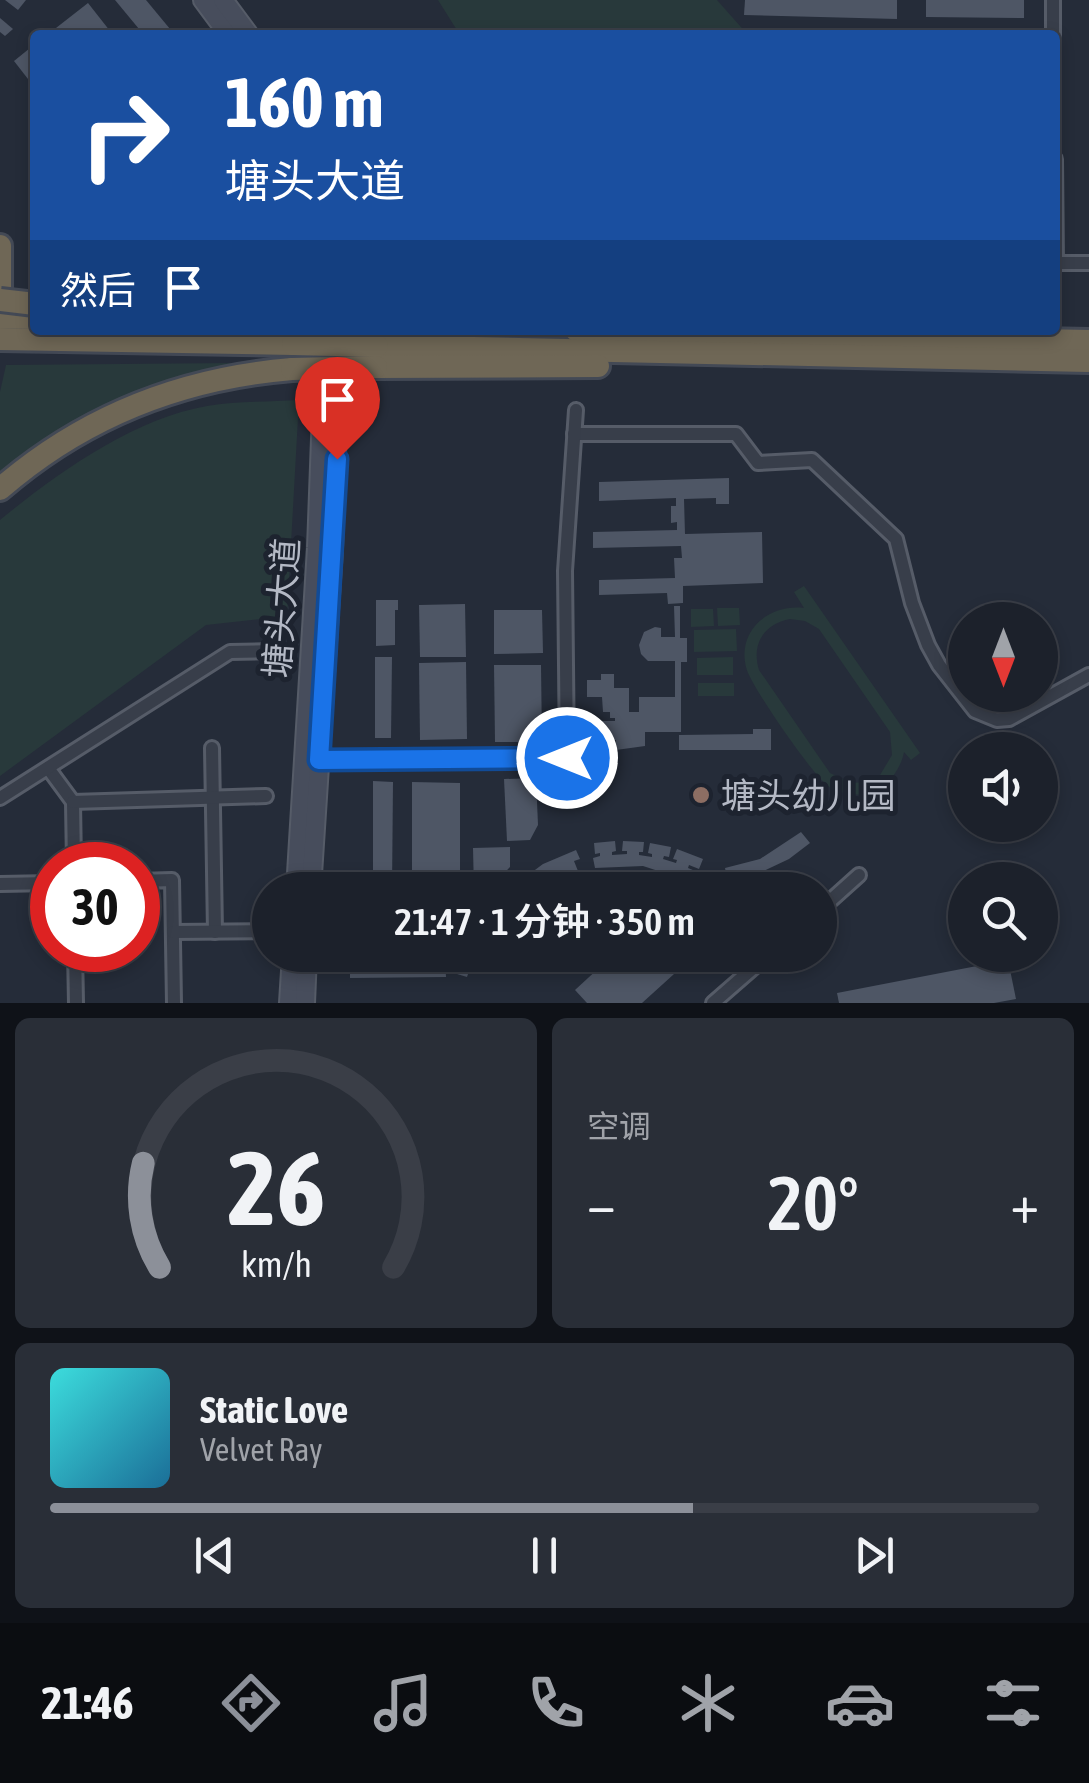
<!DOCTYPE html>
<html lang="zh">
<head>
<meta charset="utf-8">
<style>
  :root { --surface:#1c212b; --page:#292e37; --text:#f1f3f6; --muted:#a0a3a9; --line:#3a3e47; --accent:#8c9099 }
  body { margin:0; font-family:"Asap Condensed","Noto Sans SC",sans-serif; background:var(--page); color:var(--text); height:100vh; display:flex; flex-direction:column; font-size:38px; white-space:nowrap }
  * { box-sizing:border-box; margin:0 }
  p { font-size:32px; color:var(--muted) }
  .icon { flex:none; width:55px; height:55px; fill:none; stroke:currentColor; stroke-width:2; stroke-linecap:round; stroke-linejoin:round }
  .map { position:relative; height:1003px; overflow:hidden }
  .panel { display:flex; flex-direction:column; gap:15px; padding:15px; background:#0f1218; flex:1 }
  .panel>* { flex:none }
  .guide { position:absolute; left:30px; top:30px; width:1030px; height:305px; border-radius:10px; box-shadow:0 5px 15px #0003,0 0 0 2px var(--line); background:#1a4fa0; color:#fff; overflow:hidden }
  .needle { width:65px; rotate:180deg }
  .fabs { position:absolute; left:948px; top:602px; display:grid; gap:20px }
  .fabs a { display:grid; place-items:center; width:110px; height:110px; border-radius:50%; background:var(--surface); box-shadow:0 5px 15px #0003,0 0 0 2px var(--line); font-size:50px }
  .speed { position:absolute; left:30px; top:842px; display:flex; gap:20px; font-size:50px; font-weight:700; text-align:center }
  .speed>* { display:grid; place-content:center; width:130px; height:130px; border-radius:50%; background:var(--surface); box-shadow:0 5px 15px #0003,0 0 0 2px var(--line); line-height:1 }
  .speed .limit { border:15px solid #d22; background:#fff; color:#111 }
  .pin { position:absolute; display:grid; place-items:center; width:85px; height:85px; color:#fff; margin:-102px -42px; border-radius:50% 50% 50% 0; rotate:-45deg; box-shadow:0 0 10px #0007 }
  .pin .icon { rotate:45deg }
  .me { position:absolute; width:110px; margin:-55px; rotate:270deg; stroke-linejoin:round; filter:drop-shadow(0 0 8px #0008) }
  .turn { display:flex; align-items:center; gap:35px; height:210px; padding:0 30px; font-size:45px }
  .turn .icon { width:130px; height:130px; stroke-width:2.5 }
  .turn b { display:block; font-size:70px; line-height:85px }
  .then { display:flex; align-items:center; height:95px; padding:0 30px; background:#0003; gap:20px; font-size:38px }
  .big { font-size:75px; font-weight:600; line-height:1.1 }
  .panel .card { flex:1; display:flex; flex-direction:column; justify-content:center; gap:15px; min-width:0; padding:0 35px; border-radius:15px; background:var(--page) }
  .panel .dial { align-items:center; gap:0 }
  .dial svg { height:260px; overflow:visible; fill:none; stroke:var(--line); stroke-width:7; stroke-linecap:round; text-anchor:middle }
  .dial text { fill:var(--text); stroke:none }
  .song { display:flex; align-items:center; gap:30px }
  .cover { width:120px; height:120px; border-radius:15px; background:linear-gradient(135deg,hsl(180 70% 55%),hsl(200 70% 35%)) }
  .played { height:10px; border-radius:5px; background:linear-gradient(90deg,var(--accent) 65%,var(--line) 65%) }
  .keys { display:flex; justify-content:space-around; direction:ltr }
  .heat { display:flex; justify-content:space-between; align-items:center; font-size:55px; direction:ltr }
  .panel .tiles { flex:1; display:grid; gap:15px; grid-template-columns:1fr 1fr }
  .card:last-child { grid-column:span 2 }
  .trip { position:absolute; left:252px; top:872px; width:585px; height:100px; border-radius:50px; background:var(--surface); box-shadow:0 5px 15px #0003,0 0 0 2px var(--line); font-weight:600; line-height:100px; text-align:center }
  .menu { display:flex; height:160px; justify-content:space-around; align-items:center; background:#0b0d11; color:var(--muted) }
  .menu .icon { width:70px; height:70px }
  .menu .selected { color:var(--accent) }
  .menu b { font-size:45px; color:var(--text) }
  .map>svg:first-child { display:block }
  .green { fill:#28393b; fill-rule:evenodd }
  .building { fill:#4e5665 }
  .lines { fill:none; stroke-linecap:round; stroke-linejoin:round }
  .minor-casing { stroke:#565c68; stroke-width:18 }
  .secondary-casing { stroke:#565c68; stroke-width:22 }
  .motorway-casing { stroke:#434955; stroke-width:28 }
  .minor { stroke:#383e4a; stroke-width:12 }
  .secondary { stroke:#474d5c; stroke-width:18 }
  .motorway { stroke:#6f6756; stroke-width:22 }
  .motorway-bridge-casing { stroke:#434955; stroke-width:28; stroke-linecap:butt }
  .motorway-bridge { stroke:#6f6756; stroke-width:22 }
  .route-casing { stroke:#114b97; stroke-width:25 }
  .route { stroke:#1a73e8; stroke-width:18 }
  .education-dot { fill:#8d6e63; stroke:#1d232f; stroke-width:4 }
  .labels { text-anchor:middle; dominant-baseline:central; stroke-width:10; stroke-linejoin:round; paint-order:stroke }
  .street-label { font-size:35px; fill:#b4b9c5; stroke:#1d232f }
  .poi-label { font-size:35px; fill:#b4b9c5; stroke:#1d232f; text-anchor:start }
</style>
</head>
<body>
<div class="map">
<svg width="1089" height="1003" viewBox="0 0 1089 1003">
  <rect width="100%" height="100%" fill="#252c39"/>
  <g class="green">
    <polygon points="438,0 717,0 748,35 460,35"/>
    <path d="M235,363C186,378 135,391 88,413C56,429 28,454 0,477V392L6,365Z"/>
    <path d="M299,400L287,616L206,625L0,776V520C57,473 133,419 207,406C237,401 269,402 299,400Z"/>
    <path d="M804,586L920,753L911,760L904,752C897,787 860,807 828,786C814,777 749,684 746,667C737,630 769,604 804,608L794,592ZM790,619L805,621L819,629L890,732L892,755L880,775L867,782L851,783L830,773L759,670C751,644 764,624 790,619Z"/>
    <polygon points="717,608 739,608 740,625 718,626"/>
    <polygon points="691,609 713,609 714,626 691,627"/>
    <polygon points="736,629 737,651 694,652 694,630"/>
    <polygon points="733,657 733,675 697,675 697,658"/>
    <rect x="698" y="683" width="36" height="13"/>
  </g>
  <g class="building">
    <polygon points="5,0 26,0 18,10"/>
    <polygon points="115,0 146,0 175,35 144,35"/>
    <polygon points="745,0 897,0 897,19 744,15"/>
    <polygon points="926,0 1024,0 1024,18 926,17"/>
    <polygon points="88,3 110,31 106,35 47,35"/>
    <polygon points="0,18 13,29 5,36 0,32"/>
    <polygon points="35,44 35,88 14,61"/>
    <polygon points="729,478 729,504 716,504 716,498 684,499 685,534 762,532 763,583 683,586 683,603 668,604 667,593 599,595 599,580 675,578 674,558 682,558 681,546 593,548 593,532 677,530 677,522 671,523 671,506 676,506 676,498 599,501 599,482"/>
    <polygon points="376,600 398,600 398,610 395,610 395,645 376,646"/>
    <polygon points="465,604 466,657 420,657 419,605"/>
    <polygon points="674,606 680,606 680,638 687,638 687,662 681,662 681,732 645,732 645,746 616,750 616,740 601,740 601,721 615,721 615,718 610,718 610,712 603,712 602,697 587,697 587,680 601,680 601,674 614,674 614,688 629,688 629,712 639,712 639,697 675,697 675,661 648,661 641,654 639,645 644,632 655,627 661,628 661,637 675,637"/>
    <polygon points="494,610 542,610 543,653 494,654"/>
    <polygon points="375,657 392,657 391,738 375,738"/>
    <polygon points="466,662 467,739 420,740 419,663"/>
    <polygon points="494,665 541,665 542,742 495,742"/>
    <polygon points="753,729 771,729 771,750 679,750 679,735 753,734"/>
    <polygon points="536,778 538,825 530,840 507,841 504,779"/>
    <polygon points="373,781 393,782 392,890 373,890"/>
    <polygon points="412,782 460,783 460,890 412,890"/>
    <polygon points="801,832 810,843 789,859 753,876 728,882 725,868 760,859"/>
    <polygon points="615,841 616,851 612,852 612,855 627,854 627,851 622,851 623,841 644,842 643,852 639,852 639,855 652,857 652,854 648,853 650,843 671,847 669,857 664,856 663,859 676,863 677,860 673,859 677,849 703,859 699,869 689,865 688,868 700,873 695,883 643,866 595,868 593,858 600,856 600,853 595,854 594,843"/>
    <polygon points="510,847 510,867 488,890 474,890 473,848"/>
    <polygon points="576,850 580,859 574,861 578,871 558,880 553,870 543,876 549,885 542,890 508,890 543,864"/>
    <polygon points="350,955 365,955 365,962 391,962 391,955 397,955 398,962 430,961 430,955 445,955 446,977 350,978"/>
    <polygon points="464,955 487,955 480,974 469,971 467,977 457,974"/>
    <polygon points="613,955 695,955 642,1003 587,1003 575,990"/>
    <polygon points="1008,960 1016,999 994,1003 839,1003 837,993"/>
  </g>
  <g class="lines">
    <g class="minor-casing">
      <g id="minor">
        <polyline points="1053,0 1053,35"/>
        <polyline points="1055,159 1056,264"/>
        <polyline points="1055,263 1089,263"/>
        <polyline points="574,434 736,434 758,463 812,460 896,539 912,603 928,645 939,665 975,711 997,720 1009,719 1089,675"/>
        <polyline points="212,748 215,932"/>
        <polyline points="313,760 567,759 565,571 576,410"/>
        <polyline points="48,768 73,802 74,865"/>
        <polyline points="0,798 230,652 275,651"/>
        <polyline points="73,802 266,796"/>
        <polyline points="138,881 172,880 174,1003"/>
        <polyline points="0,884 52,883"/>
        <polyline points="820,910 859,875"/>
        <polyline points="173,932 270,931"/>
        <polyline points="75,950 76,1003"/>
        <polyline points="713,1003 768,955"/>
      </g>
    </g>
    <g class="secondary-casing">
      <g id="secondary">
        <polyline points="203,0 229,35"/>
        <polyline points="223,0 249,35"/>
        <polyline points="296,890 317,548 325,330"/>
        <polyline points="311,890 333,549 340,330"/>
        <polyline points="289,1003 292,955"/>
        <polyline points="305,1003 307,955"/>
      </g>
    </g>
    <g class="motorway-casing">
      <g id="motorway">
        <polyline points="0,246 0,313"/>
        <polyline points="0,317 35,318"/>
        <polyline points="576,330 1089,341"/>
        <polyline points="0,339 293,344"/>
        <polyline points="377,346 1089,361"/>
        <polyline points="376,367 598,366"/>
        <path d="M0,489C84,416 182,378 292,369"/>
      </g>
    </g>
    <use href="#minor" class="minor"/>
    <use href="#secondary" class="secondary"/>
    <use href="#motorway" class="motorway"/>
    <g class="motorway-bridge-casing">
      <g id="motorway-bridge">
        <polyline points="0,300 35,304"/>
        <polyline points="293,344 377,346"/>
        <polyline points="292,369 376,367"/>
      </g>
    </g>
    <use href="#motorway-bridge" class="motorway-bridge"/>
  </g>
  <g class="lines">
    <g class="route-casing">
      <polyline id="route" points="337,459 319,760 567,758"/>
    </g>
    <use href="#route" class="route"/>
  </g>
  <circle class="education-dot" cx="701" cy="795" r="10"/>
  <g class="labels">
    <g class="street-label">
      <text transform="translate(281 608) rotate(-86)">塘头大道</text>
    </g>
    <g class="poi-label">
      <text x="721" y="795">塘头幼儿园</text>
    </g>
  </g>
</svg>
<div class="fabs">
<a><svg class="needle" viewBox="-14 -14 28 28"><path d="M0-13l5 13h-10z" fill="#e53935"/><path d="M0 13l5-13h-10z" fill="#a0a3a9"/></svg></a>
<a><svg class="icon" aria-label="sound" viewBox="0 0 24 24"><path d="M4 9h4l5-4v14l-5-4H4zM17 9q2 3 0 6"/></svg></a>
<a><svg class="icon" aria-label="search" viewBox="0 0 24 24"><circle cx="10" cy="10" r="6"/><path d="M15 15l6 6"/></svg></a>
</div>
<div class="speed"><div class="limit">30</div></div>
<div class="pin" style="left:337px;top:459px;background:#d93025"><svg class="icon" aria-label="arrive" viewBox="0 0 24 24"><path d="M6 21V4h12l-3 4 3 4H6"/></svg></div>
<svg class="me" style="left:567px;top:758px" viewBox="-20 -20 40 40"><circle r="17" fill="#1a73e8" stroke="#fff" stroke-width="3"/><path d="M0-11L8 9 0 5-8 9z" fill="#fff"/></svg>
<div class="trip">21:47 · 1 分钟 · 350 m</div>
<div class="guide">
<div class="turn"><svg class="icon" aria-label="right" viewBox="0 0 24 24"><path d="M7 20v-9h11M14 6l5 5-5 5"/></svg><div><b>160 m</b>塘头大道</div></div>
<div class="then">然后<svg class="icon" aria-label="arrive" viewBox="0 0 24 24"><path d="M6 21V4h12l-3 4 3 4H6"/></svg></div>
</div>
</div>
<section class="panel">
<div class="tiles">
<div class="card dial"><svg viewBox="0 0 100 80">
<path d="M14 69A42 42 0 1 1 86 69"/>
<path d="M14 69A42 42 0 0 1 9 37" stroke="#8c9099"/>
<text x="50" y="56" font-size="32" font-weight="700">26</text>
<text x="50" y="72" font-size="11">km/h</text>
</svg></div>
<div class="card"><p>空调</p>
<div class="heat"><a>−</a><b class="big">20°</b><a>+</a></div>
</div>
<div class="card">
<div class="song"><i class="cover"></i><div><b>Static Love</b><p>Velvet Ray</p></div></div>
<div class="played"></div>
<div class="keys"><svg class="icon" aria-label="previous" viewBox="0 0 24 24"><path d="M18 5L8 12l10 7zM5 5v14"/></svg><svg class="icon" aria-label="pause" viewBox="0 0 24 24"><path d="M8 5v14M16 5v14"/></svg><svg class="icon" aria-label="next" viewBox="0 0 24 24"><path d="M6 5l10 7-10 7zM19 5v14"/></svg></div>
</div>
</div>
</section>
<nav class="menu">
<b>21:46</b>
<svg class="icon selected" aria-label="directions" viewBox="0 0 24 24"><path d="M12 3l9 9-9 9-9-9zM9 14v-3h6M13 9l2 2-2 2"/></svg>
<svg class="icon" aria-label="music" viewBox="0 0 24 24"><path d="M9 18V5l10-2v13"/><circle cx="6" cy="18" r="3"/><circle cx="16" cy="16" r="3"/></svg>
<svg class="icon" aria-label="phone" viewBox="0 0 24 24"><path d="M5 4h4l2 5-3 2q2 4 5 5l2-3 5 2v4C11 20 4 13 5 4z"/></svg>
<svg class="icon" aria-label="climate" viewBox="0 0 24 24"><path d="M12 3v18M4 7l16 10M4 17L20 7"/></svg>
<svg class="icon" aria-label="car" viewBox="0 0 24 24"><path d="M5 17H2v-5l4-1 3-4h7l3 4 3 1v5h-3M9 17h6M6 11h13"/><circle cx="7" cy="17" r="2"/><circle cx="17" cy="17" r="2"/></svg>
<svg class="icon" aria-label="filters" viewBox="0 0 24 24"><path d="M4 7h16M4 17h16"/><circle cx="9" cy="7" r="2"/><circle cx="15" cy="17" r="2"/></svg>
</nav>
</body>
</html>
